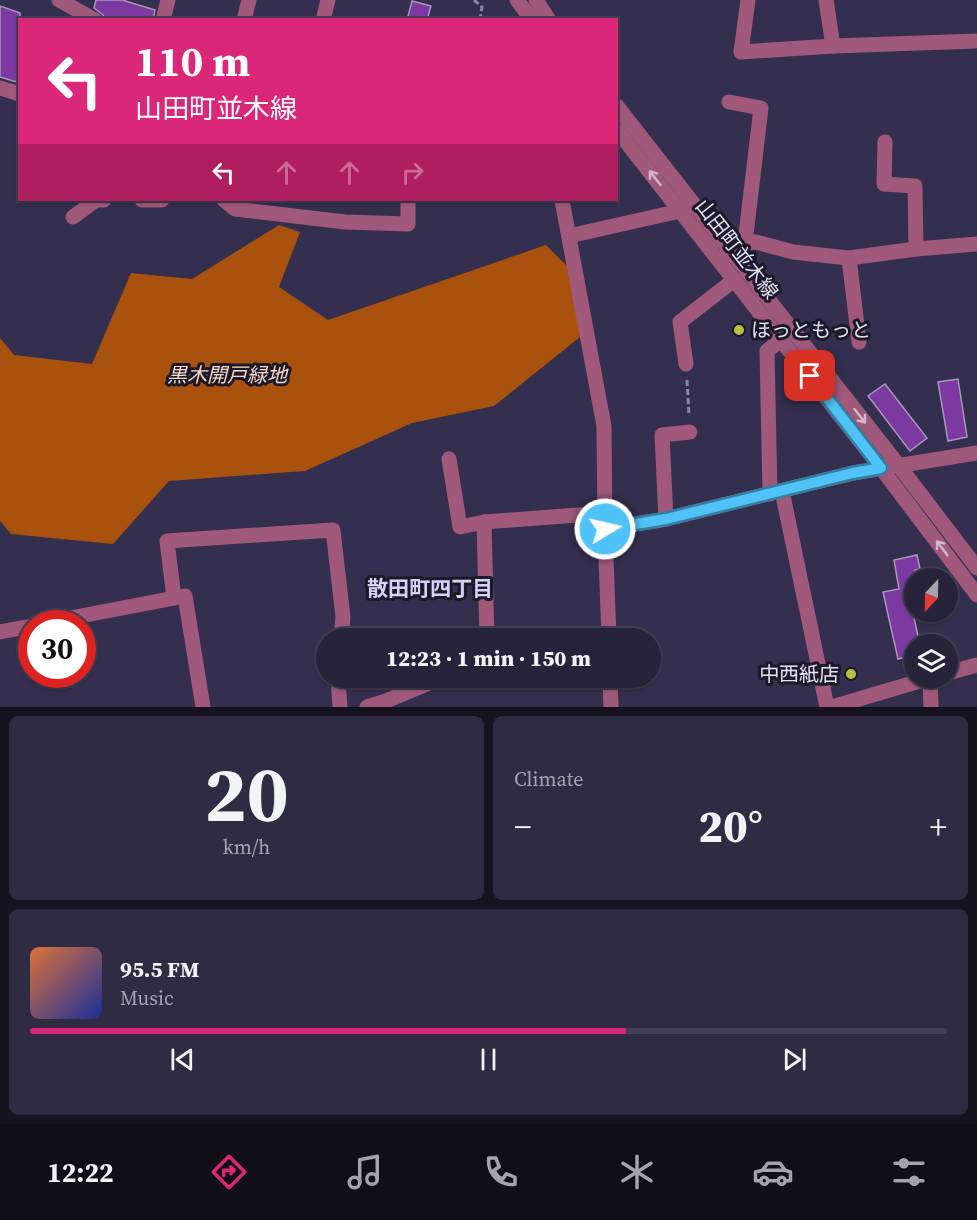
<!DOCTYPE html>
<html lang="en">
<head>
<meta charset="utf-8">
<style>
  :root { --surface:#27233a; --page:#2f2b42; --text:#f1f3f6; --muted:#a4a4af; --line:#434054; --accent:#db2777 }
  body { margin:0; font-family:"Source Serif 4","Noto Sans JP",serif; background:var(--page); color:var(--text); height:100vh; display:flex; flex-direction:column; font-size:22px; white-space:nowrap }
  * { box-sizing:border-box; margin:0 }
  p { font-size:20px; color:var(--muted) }
  .icon { flex:none; width:33px; height:33px; fill:none; stroke:currentColor; stroke-width:2; stroke-linecap:round; stroke-linejoin:round }
  .map { position:relative; height:707px; overflow:hidden }
  .side { display:flex; flex-direction:column; gap:9px; padding:9px; background:#151320; flex:1 }
  .side>* { flex:none }
  .guide { position:absolute; left:18px; top:18px; width:600px; height:183px; border-radius:0px; box-shadow:0 2px 4px #0004,0 0 0 2px var(--line); background:#db2777; color:#fff; overflow:hidden }
  .needle { width:39px; rotate:202deg }
  .fabs { position:absolute; left:904px; top:568px; display:grid; gap:12px }
  .fabs a { display:grid; place-items:center; width:54px; height:54px; border-radius:50%; background:var(--surface); box-shadow:0 2px 4px #0004,0 0 0 2px var(--line); font-size:30px }
  .speed { position:absolute; left:18px; top:610px; display:flex; gap:12px; font-size:30px; font-weight:700; text-align:center }
  .speed>* { display:grid; place-content:center; width:78px; height:78px; border-radius:50%; background:var(--surface); box-shadow:0 2px 4px #0004,0 0 0 2px var(--line); line-height:1 }
  .speed .limit { border:9px solid #d22; background:#fff; color:#111 }
  .pin { position:absolute; display:grid; place-items:center; width:51px; height:51px; color:#fff; margin:-26px; border-radius:12px; box-shadow:0 3px 9px #0006 }
  .me { position:absolute; width:66px; margin:-33px; rotate:81deg; stroke-linejoin:round; filter:drop-shadow(0 0 4px #0008) }
  .turn { display:flex; align-items:center; gap:21px; height:126px; padding:0 18px; font-size:27px }
  .turn .icon { width:78px; height:78px; stroke-width:2.5 }
  .turn b { display:block; font-size:42px; line-height:51px }
  .lanes { display:flex; align-items:center; height:57px; padding:0 18px; background:#0003; justify-content:center; gap:30px; direction:ltr }
  .lanes .off { opacity:.35 }
  .big { font-size:45px; font-weight:800; line-height:1.1 }
  .side .widget { flex:1; display:flex; flex-direction:column; justify-content:center; gap:9px; min-width:0; padding:0 21px; border-radius:9px; background:var(--page) }
  .side .dial { align-items:center; gap:0 }
  .dial b { font-size:78px; line-height:1 }
  .song { display:flex; align-items:center; gap:18px }
  .cover { width:72px; height:72px; border-radius:9px; background:linear-gradient(135deg,hsl(20 70% 55%),hsl(230 70% 35%)) }
  .played { height:6px; border-radius:3px; background:linear-gradient(90deg,var(--accent) 65%,var(--line) 65%) }
  .keys { display:flex; justify-content:space-around; direction:ltr }
  .heat { display:flex; justify-content:space-between; align-items:center; font-size:33px; direction:ltr }
  .side .tiles { flex:1; display:grid; gap:9px; grid-template-columns:1fr 1fr }
  .widget:last-child { grid-column:span 2 }
  .trip { position:absolute; left:316px; top:628px; width:345px; height:60px; border-radius:30px; background:var(--surface); box-shadow:0 2px 4px #0004,0 0 0 2px var(--line); font-weight:800; line-height:60px; text-align:center }
  .menu { display:flex; height:96px; justify-content:space-around; align-items:center; background:#100e17; color:var(--muted) }
  .menu .icon { width:42px; height:42px }
  .menu .current { color:var(--accent) }
  .menu b { font-size:27px; color:var(--text) }
  .map>svg:first-child { display:block }
  .forest { fill:#a8520e }
  .building { fill:#7b39a1; stroke:#aa96b9; stroke-width:1.5 }
  .lines { fill:none; stroke-linecap:round; stroke-linejoin:round }
  .path { stroke:#8a87a0; stroke-width:3; stroke-dasharray:6 3; stroke-linecap:butt }
  .minor { stroke:#a0597b; stroke-width:15 }
  .oneway { stroke:#ceb8d0 }
  .route-casing { stroke:#337fa1; stroke-width:15 }
  .route { stroke:#4fc3f7; stroke-width:10 }
  .poi-dot { fill:#bbc044; stroke:#1c1928; stroke-width:2 }
  .labels { text-anchor:middle; dominant-baseline:central; stroke-width:6; stroke-linejoin:round; paint-order:stroke }
  .street-label { font-size:20px; fill:#e2e0f4; stroke:#1c1928 }
  .poi-label { font-size:20px; fill:#e2e0f4; stroke:#1c1928; text-anchor:start }
  .park-label { font-size:20px; font-style:italic; fill:#f5d8c7; stroke:#1c1928 }
  .neighbourhood-label { font-size:21px; font-weight:bold; fill:#d6d1f9; stroke:#1c1928 }
</style>
</head>
<body>
<div class="map">
<svg width="977" height="707" viewBox="0 0 977 707">
  <rect width="100%" height="100%" fill="#342f4e"/>
  <polygon class="forest" points="279,225 300,232 279,287 328,320 546,245 574,273 580,337 494,406 412,423 305,471 169,481 113,544 11,534 0,521 0,338 14,355 92,364 131,273 192,279"/>
  <g class="building">
    <polygon points="96,0 122,0 155,10 153,20 105,20 103,15 94,8"/>
    <polygon points="412,1 431,6 427,20 407,20"/>
    <polygon points="0,6 20,13 20,83 0,77"/>
    <polygon points="958,379 967,437 948,441 938,382"/>
    <polygon points="885,384 927,438 910,451 868,396"/>
    <polygon points="917,555 920,569 915,570 915,603 911,604 920,645 915,645 915,655 898,659 883,592 899,589 894,560"/>
  </g>
  <g class="lines">
    <g class="path">
      <polyline points="474,0 482,7 480,20"/>
      <polyline points="687,380 689,416"/>
    </g>
    <g class="minor">
      <polyline points="59,0 95,20"/>
      <polyline points="517,0 532,20"/>
      <polyline points="536,0 549,20"/>
      <polyline points="748,0 741,52 833,46 977,41"/>
      <polyline points="826,0 833,46"/>
      <polyline points="163,20 168,0"/>
      <polyline points="244,20 249,0"/>
      <polyline points="323,20 328,0"/>
      <polyline points="0,88 20,94"/>
      <polyline points="729,102 761,108 745,243"/>
      <polyline points="616,105 899,466 977,568"/>
      <polyline points="616,129 881,468 977,595"/>
      <polyline points="885,142 884,184 915,186 916,249"/>
      <polyline points="142,200 162,200"/>
      <polyline points="224,200 235,209 345,222 408,224 408,200"/>
      <polyline points="562,200 604,426 605,529 609,639"/>
      <polyline points="73,217 96,200 104,200"/>
      <polyline points="569,236 680,211 686,207"/>
      <polyline points="723,257 745,243 756,242 793,252 849,258 916,249 977,244"/>
      <polyline points="849,258 859,342"/>
      <polyline points="686,364 680,322 734,280"/>
      <polyline points="449,459 460,527 484,522"/>
      <polyline points="782,491 827,707"/>
      <polyline points="770,494 767,351 781,340"/>
      <polyline points="666,519 662,435 690,432"/>
      <polyline points="605,529 666,519 853,473 977,453"/>
      <polyline points="174,598 167,541 333,530 343,617 341,639"/>
      <polyline points="39,624 185,596 203,707"/>
      <polyline points="0,632 32,626"/>
      <polyline points="487,639 484,522 605,513"/>
      <polyline points="948,673 977,665"/>
      <polyline points="338,678 340,707"/>
      <polyline points="610,678 611,707"/>
      <polyline points="930,678 931,707"/>
      <polyline points="367,707 386,701 441,678"/>
      <polyline points="832,707 930,678"/>
    </g>
  </g>
  <defs><path id="oneway-shaft" d="M-6 0H5M1.5-3L5.5 0L1.5 3" fill="none" stroke-width="1.6" stroke-linecap="round" stroke-linejoin="round" transform="scale(1.5)"/></defs>
  <g class="oneway">
    <use href="#oneway-shaft" transform="translate(655 178) rotate(-128)"/>
    <use href="#oneway-shaft" transform="translate(860 416) rotate(52)"/>
    <use href="#oneway-shaft" transform="translate(942 548) rotate(-127)"/>
  </g>
  <g class="lines">
    <g class="route-casing">
      <polyline id="route" points="605,529 666,519 853,473 881,468 810,376"/>
    </g>
    <use href="#route" class="route"/>
  </g>
  <g class="poi-dot">
    <circle cx="739" cy="330" r="6"/>
    <circle cx="851" cy="674" r="6"/>
  </g>
  <g class="labels">
    <g class="street-label">
      <text transform="translate(737 249) rotate(52)">山田町並木線</text>
    </g>
    <g class="poi-label">
      <text x="751" y="330">ほっともっと</text>
      <text x="839" y="674" text-anchor="end">中西紙店</text>
    </g>
    <g class="park-label">
      <text x="227" y="375">黒木開戸緑地</text>
    </g>
    <g class="neighbourhood-label">
      <text x="430" y="588">散田町四丁目</text>
    </g>
  </g>
</svg>
<div class="fabs">
<a><svg class="needle" viewBox="-14 -14 28 28"><path d="M0-13l5 13h-10z" fill="#e53935"/><path d="M0 13l5-13h-10z" fill="#a4a4af"/></svg></a>
<a><svg class="icon" aria-label="layers" viewBox="0 0 24 24"><path d="M12 4l9 5-9 5-9-5zM3 14l9 5 9-5"/></svg></a>
</div>
<div class="speed"><div class="limit">30</div></div>
<div class="pin" style="left:810px;top:376px;background:#d93025"><svg class="icon" aria-label="arrive" viewBox="0 0 24 24"><path d="M6 21V4h12l-3 4 3 4H6"/></svg></div>
<svg class="me" style="left:605px;top:529px" viewBox="-20 -20 40 40"><circle r="17" fill="#4fc3f7" stroke="#fff" stroke-width="3"/><path d="M0-11L8 9 0 5-8 9z" fill="#fff"/></svg>
<div class="trip">12:23 · 1 min · 150 m</div>
<div class="guide">
<div class="turn"><svg class="icon" aria-label="left" viewBox="0 0 24 24"><path d="M17 20v-9H6M10 6l-5 5 5 5"/></svg><div><b>110 m</b>山田町並木線</div></div>
<div class="lanes"><svg class="icon" aria-label="left" viewBox="0 0 24 24"><path d="M17 20v-9H6M10 6l-5 5 5 5"/></svg><svg class="icon off" aria-label="ahead" viewBox="0 0 24 24"><path d="M12 20V5M6 11l6-6 6 6"/></svg><svg class="icon off" aria-label="ahead" viewBox="0 0 24 24"><path d="M12 20V5M6 11l6-6 6 6"/></svg><svg class="icon off" aria-label="right" viewBox="0 0 24 24"><path d="M7 20v-9h11M14 6l5 5-5 5"/></svg></div>
</div>
</div>
<section class="side">
<div class="tiles">
<div class="widget dial"><b>20</b><p>km/h</p></div>
<div class="widget"><p>Climate</p>
<div class="heat"><a>−</a><b class="big">20°</b><a>+</a></div>
</div>
<div class="widget">
<div class="song"><i class="cover"></i><div><b>95.5 FM</b><p>Music</p></div></div>
<div class="played"></div>
<div class="keys"><svg class="icon" aria-label="previous" viewBox="0 0 24 24"><path d="M18 5L8 12l10 7zM5 5v14"/></svg><svg class="icon" aria-label="pause" viewBox="0 0 24 24"><path d="M8 5v14M16 5v14"/></svg><svg class="icon" aria-label="next" viewBox="0 0 24 24"><path d="M6 5l10 7-10 7zM19 5v14"/></svg></div>
</div>
</div>
</section>
<nav class="menu">
<b>12:22</b>
<svg class="icon current" aria-label="directions" viewBox="0 0 24 24"><path d="M12 3l9 9-9 9-9-9zM9 14v-3h6M13 9l2 2-2 2"/></svg>
<svg class="icon" aria-label="music" viewBox="0 0 24 24"><path d="M9 18V5l10-2v13"/><circle cx="6" cy="18" r="3"/><circle cx="16" cy="16" r="3"/></svg>
<svg class="icon" aria-label="phone" viewBox="0 0 24 24"><path d="M5 4h4l2 5-3 2q2 4 5 5l2-3 5 2v4C11 20 4 13 5 4z"/></svg>
<svg class="icon" aria-label="climate" viewBox="0 0 24 24"><path d="M12 3v18M4 7l16 10M4 17L20 7"/></svg>
<svg class="icon" aria-label="car" viewBox="0 0 24 24"><path d="M5 17H2v-5l4-1 3-4h7l3 4 3 1v5h-3M9 17h6M6 11h13"/><circle cx="7" cy="17" r="2"/><circle cx="17" cy="17" r="2"/></svg>
<svg class="icon" aria-label="filters" viewBox="0 0 24 24"><path d="M4 7h16M4 17h16"/><circle cx="9" cy="7" r="2"/><circle cx="15" cy="17" r="2"/></svg>
</nav>
</body>
</html>
